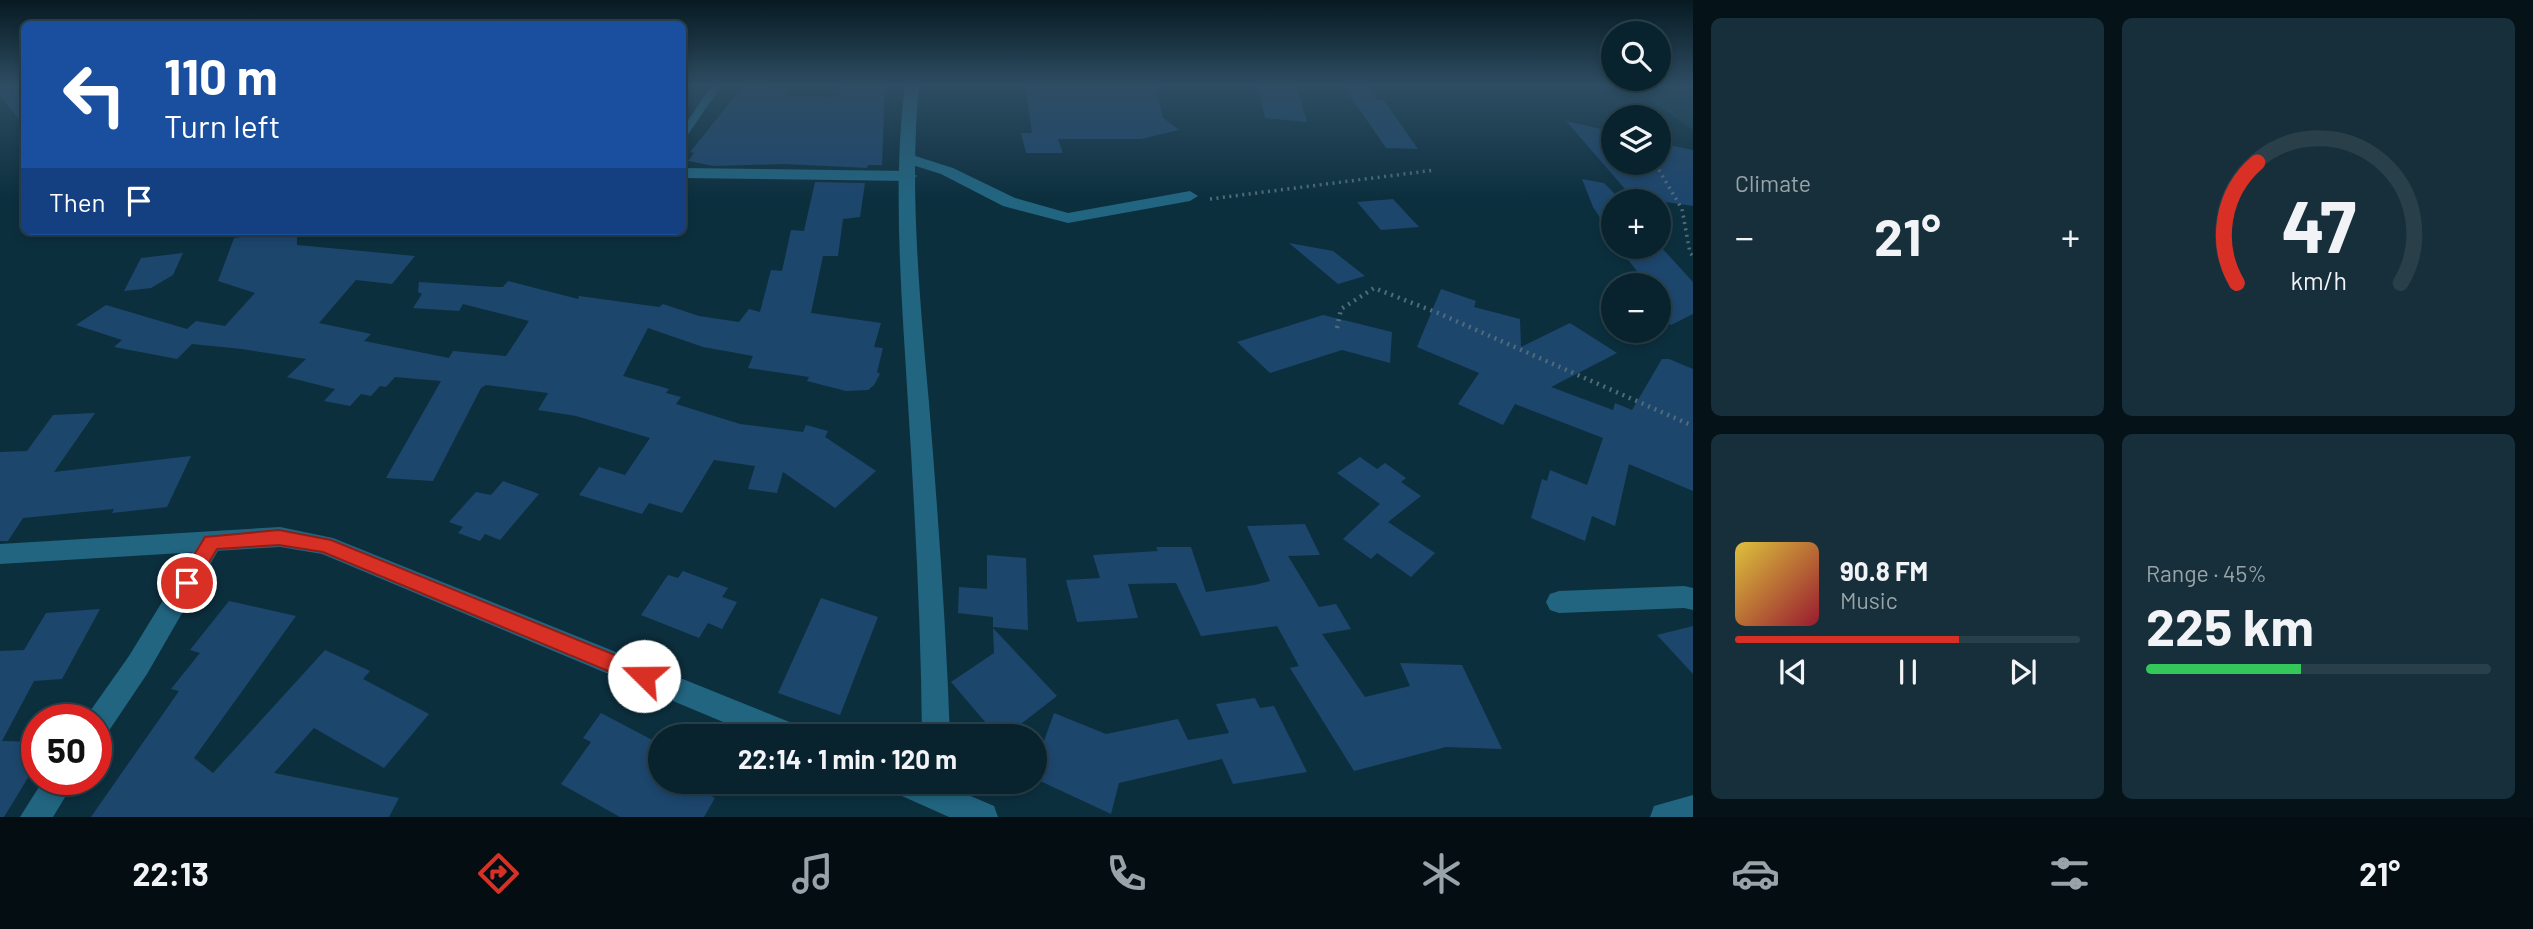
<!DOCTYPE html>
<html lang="en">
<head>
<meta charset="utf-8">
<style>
  :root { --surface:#09232e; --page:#172f3a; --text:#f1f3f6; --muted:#99a4aa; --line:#29404a; --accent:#d93025 }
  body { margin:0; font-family:Barlow,sans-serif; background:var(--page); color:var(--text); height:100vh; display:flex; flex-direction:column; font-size:26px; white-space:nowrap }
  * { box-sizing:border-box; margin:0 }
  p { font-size:23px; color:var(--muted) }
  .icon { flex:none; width:38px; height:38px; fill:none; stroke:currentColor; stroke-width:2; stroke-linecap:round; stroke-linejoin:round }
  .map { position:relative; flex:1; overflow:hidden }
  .drawer { display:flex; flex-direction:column; gap:18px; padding:18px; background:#051319; width:840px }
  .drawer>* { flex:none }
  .banner { position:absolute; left:21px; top:21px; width:665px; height:214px; border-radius:10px; box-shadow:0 4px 10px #0003,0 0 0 2px var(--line); background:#1a4fa0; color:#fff; overflow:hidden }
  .controls { position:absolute; left:1601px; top:21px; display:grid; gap:14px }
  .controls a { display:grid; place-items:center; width:70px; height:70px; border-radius:50%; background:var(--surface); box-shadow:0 4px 10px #0003,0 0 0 2px var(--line); font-size:35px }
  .speed { position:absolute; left:21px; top:704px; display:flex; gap:14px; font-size:35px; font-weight:700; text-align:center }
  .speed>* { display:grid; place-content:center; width:91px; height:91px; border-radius:50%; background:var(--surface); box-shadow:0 4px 10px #0003,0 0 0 2px var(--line); line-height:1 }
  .speed .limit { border:10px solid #d22; background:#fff; color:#111 }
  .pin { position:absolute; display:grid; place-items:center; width:60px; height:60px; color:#fff; margin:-30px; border:4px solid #fff; border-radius:50%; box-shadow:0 2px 7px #0007 }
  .me { position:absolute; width:77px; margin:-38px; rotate:292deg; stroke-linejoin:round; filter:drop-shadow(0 0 5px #0008) }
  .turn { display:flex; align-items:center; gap:24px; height:147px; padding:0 28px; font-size:32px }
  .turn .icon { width:91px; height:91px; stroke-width:2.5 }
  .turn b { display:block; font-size:49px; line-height:60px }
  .then { display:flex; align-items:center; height:66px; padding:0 28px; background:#0003; gap:14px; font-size:26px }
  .big { font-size:52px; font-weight:700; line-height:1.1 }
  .drawer .widget { flex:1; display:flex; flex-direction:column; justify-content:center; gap:10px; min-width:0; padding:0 24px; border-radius:10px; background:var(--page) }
  .drawer .dial { align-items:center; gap:0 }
  .dial svg { height:182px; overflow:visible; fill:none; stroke:var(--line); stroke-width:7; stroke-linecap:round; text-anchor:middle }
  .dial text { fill:var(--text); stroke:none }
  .song { display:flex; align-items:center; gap:21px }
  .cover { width:84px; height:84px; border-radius:10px; background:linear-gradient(135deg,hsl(50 70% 55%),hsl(350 70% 35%)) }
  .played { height:7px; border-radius:4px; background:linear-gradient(90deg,var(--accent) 65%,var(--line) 65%) }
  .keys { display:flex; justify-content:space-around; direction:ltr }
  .heat { display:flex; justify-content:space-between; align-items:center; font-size:38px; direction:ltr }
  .charge { height:10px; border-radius:5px; background:linear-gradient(90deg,#34c759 45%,var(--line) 0) }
  .drawer .tiles { flex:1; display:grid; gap:18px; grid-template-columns:repeat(2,1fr) }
  .trip { position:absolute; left:648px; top:724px; width:399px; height:70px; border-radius:35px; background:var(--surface); box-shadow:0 4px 10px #0003,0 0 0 2px var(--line); font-weight:700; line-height:70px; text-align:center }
  .tab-bar { display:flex; height:112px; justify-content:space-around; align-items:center; background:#040e12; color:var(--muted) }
  .tab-bar .icon { width:49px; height:49px }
  .tab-bar .on { color:var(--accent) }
  .tab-bar b { font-size:32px; color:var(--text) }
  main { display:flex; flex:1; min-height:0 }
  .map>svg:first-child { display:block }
  .built { fill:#153d4f }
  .building { fill:#1d466d }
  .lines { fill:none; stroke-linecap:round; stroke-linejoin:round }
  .path-far1 { stroke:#4e6c7a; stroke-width:3.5; stroke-dasharray:2 4.5; stroke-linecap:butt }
  .path { stroke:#4e6c7a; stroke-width:4.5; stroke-dasharray:2 5; stroke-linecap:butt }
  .service { stroke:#226581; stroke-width:8 }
  .minor { fill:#226581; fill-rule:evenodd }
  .tertiary { fill:#226581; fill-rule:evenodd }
  .secondary { fill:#226581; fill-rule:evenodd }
  .route { fill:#d93025; stroke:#8d1f18; stroke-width:2 }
</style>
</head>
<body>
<main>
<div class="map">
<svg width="1693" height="817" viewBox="0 0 1693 817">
  <rect width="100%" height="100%" fill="#0c2f3e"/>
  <polygon class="built" points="1629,85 1693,85 1693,130"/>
  <g class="building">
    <polygon points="0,85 24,85 24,125 0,96"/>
    <polygon points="744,85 789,89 785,96 838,97 842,85 885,85 882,165 868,165 867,168 784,164 714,166 688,161 694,153 690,152"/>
    <polygon points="1028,85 1155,85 1163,118 1179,130 1141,139 1058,139 1063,153 1026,153 1021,133 1032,133 1026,90 1029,90"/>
    <polygon points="1258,85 1296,85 1307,122 1265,118"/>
    <polygon points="1344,87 1368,87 1378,100 1383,99 1418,149 1386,148"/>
    <polygon points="1566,121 1614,132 1614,163 1659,163 1659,143 1693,150 1693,206 1632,197"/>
    <polygon points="1582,179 1604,183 1614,193 1614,239 1593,207"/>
    <polygon points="815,182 865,183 860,217 843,219 838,256 823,256 811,313 881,323 874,347 883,348 877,372 880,374 874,385 868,390 846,391 807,381 809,377 748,368 753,356 703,347 648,328 623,376 669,389 666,393 681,397 676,404 740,424 803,432 806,425 828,431 825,437 876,471 835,508 783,472 777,493 748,489 755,466 714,460 682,513 649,503 642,514 579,495 599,467 625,475 650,438 576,416 538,410 548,393 486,385 481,388 433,481 386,478 441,381 395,377 386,387 380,386 371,396 361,394 350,406 324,401 335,389 287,377 306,359 242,349 192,344 177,359 114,347 122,340 76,325 106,305 187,329 196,321 225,326 255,293 218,281 234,238 285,231 297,231 297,245 415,256 392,284 356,280 319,323 371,334 364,341 449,358 453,351 506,356 529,321 463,304 459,311 413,308 422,294 418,292 419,282 495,287 503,287 508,281 578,299 579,296 659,307 663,304 699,316 739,322 749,309 760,312 771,270 782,271 791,230 804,231"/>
    <polygon points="1393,199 1419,227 1381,230 1357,202"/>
    <polygon points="1289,243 1333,251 1365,276 1338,284"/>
    <polygon points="1618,247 1661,247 1693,282 1693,314 1671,325 1659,315 1659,285 1648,285"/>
    <polygon points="183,253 173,275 151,288 124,291 141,258"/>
    <polygon points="1441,289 1476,301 1474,307 1520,319 1521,347 1570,323 1617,353 1551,387 1613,410 1615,403 1632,410 1662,359 1669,359 1693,369 1693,491 1629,464 1615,526 1592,516 1585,541 1531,518 1542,479 1547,481 1550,470 1587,485 1603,438 1515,404 1503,425 1458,404 1479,373 1417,347"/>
    <polygon points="1323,315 1392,332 1390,363 1342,350 1270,373 1237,342"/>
    <polygon points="95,413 54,472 191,456 167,507 112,513 114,509 23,518 8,541 0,541 0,452 27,451 53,415"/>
    <polygon points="1360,457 1377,469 1385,463 1406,478 1401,482 1421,496 1388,522 1435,553 1411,577 1377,553 1371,559 1343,539 1380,504 1337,473"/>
    <polygon points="503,481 539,494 500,540 485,534 480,541 458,533 463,527 449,522 476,492 491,495"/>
    <polygon points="1305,524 1320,555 1288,556 1319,607 1336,604 1351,629 1322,634 1365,697 1410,686 1400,663 1462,665 1502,749 1446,747 1354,771 1290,668 1299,666 1277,626 1201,636 1176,583 1128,584 1138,618 1077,622 1066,580 1100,578 1093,555 1158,551 1156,547 1191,547 1206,592 1255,585 1270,581 1247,526"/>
    <polygon points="987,555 1026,558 1028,630 993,627 993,617 958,613 959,587 987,589"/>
    <polygon points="683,571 728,588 722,597 737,602 722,629 708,623 699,638 641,615 668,575 678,578"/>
    <polygon points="821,598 878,617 840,715 778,693"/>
    <polygon points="229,601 296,616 194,758 213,773 325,650 370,671 363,679 429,714 384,768 314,728 274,773 399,798 389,817 91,817 179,691 171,689 200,653 190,650"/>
    <polygon points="100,609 62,679 34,681 2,741 37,742 37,763 4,817 0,817 0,651 24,650 46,613"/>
    <polygon points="1693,626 1693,674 1657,635"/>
    <polygon points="993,628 1057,696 1004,737 998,737 951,682 994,653"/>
    <polygon points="1255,698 1260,708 1274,706 1307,772 1233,784 1222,759 1119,783 1111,814 1038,780 1041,772 1034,769 1054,713 1106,734 1178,719 1188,740 1229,733 1216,704"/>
    <polygon points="601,713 660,744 660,782 684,782 715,798 704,817 620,817 561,784 591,742 583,738"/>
  </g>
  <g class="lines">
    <g class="path-far1">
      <polyline points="1659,170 1682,209 1690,253 1693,256"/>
      <polyline points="1210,199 1435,170"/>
    </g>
    <polyline class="path" points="1337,328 1341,309 1374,288 1438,313 1693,426"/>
    <polyline class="service" points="682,136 717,85"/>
    <g class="minor">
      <polygon points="909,154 953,168 1015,198 1068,213 1190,191 1198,196 1190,201 1068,223 1003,206 941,174 903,162 901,159 903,156"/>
      <polygon points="682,168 909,171 917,176 909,181 682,178"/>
      <polygon points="211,532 219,535 223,542 219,549 147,674 106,735 96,739 96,719 85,719 86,717 129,656 203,535"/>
      <polygon points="1684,586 1693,588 1693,610 1684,608 1559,613 1550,610 1546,602 1550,594 1559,591"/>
      <polygon points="44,779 76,779 53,817 20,817"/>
    </g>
    <path class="tertiary" d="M905,85H919C909,187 920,301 929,403C938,514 946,625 950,737H922C921,625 915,514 908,403C902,300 892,188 905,85Z"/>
    <g class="secondary">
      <polygon points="280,527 333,538 802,727 806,737 759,737 322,554 280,547 0,564 0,544"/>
      <polygon points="889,782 938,782 994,806 998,817 949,817 893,792"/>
      <polygon points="1693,795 1693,817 1650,817 1654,806"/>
    </g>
  </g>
  <linearGradient id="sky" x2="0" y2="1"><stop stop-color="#071a22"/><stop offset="0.43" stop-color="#2e4d63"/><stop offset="1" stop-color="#2e4d63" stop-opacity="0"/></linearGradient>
  <rect width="1693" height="199" fill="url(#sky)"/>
  <polygon class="route" points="279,530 331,540 652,670 655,676 652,683 644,686 323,552 279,545 217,549 193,589 187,591 180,589 177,583 205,537"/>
</svg>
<div class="controls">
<a><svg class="icon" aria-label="search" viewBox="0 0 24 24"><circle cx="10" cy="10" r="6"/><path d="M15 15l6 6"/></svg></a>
<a><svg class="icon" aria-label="layers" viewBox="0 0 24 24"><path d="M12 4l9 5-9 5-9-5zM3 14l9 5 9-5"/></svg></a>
<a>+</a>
<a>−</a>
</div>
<div class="speed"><div class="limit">50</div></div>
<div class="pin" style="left:187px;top:583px;background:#d93025"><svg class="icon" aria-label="arrive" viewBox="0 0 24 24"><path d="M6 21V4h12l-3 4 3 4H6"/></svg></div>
<svg class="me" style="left:644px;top:676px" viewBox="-20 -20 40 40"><circle r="19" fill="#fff"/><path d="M0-13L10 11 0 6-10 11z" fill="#d93025"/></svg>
<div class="trip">22:14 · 1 min · 120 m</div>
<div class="banner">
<div class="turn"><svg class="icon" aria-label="left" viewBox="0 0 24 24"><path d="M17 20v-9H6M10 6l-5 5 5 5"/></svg><div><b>110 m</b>Turn left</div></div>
<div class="then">Then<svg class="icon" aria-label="arrive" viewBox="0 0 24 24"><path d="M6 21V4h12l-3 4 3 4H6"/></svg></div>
</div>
</div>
<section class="drawer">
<div class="tiles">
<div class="widget"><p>Climate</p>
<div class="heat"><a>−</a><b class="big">21°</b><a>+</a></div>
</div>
<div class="widget dial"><svg viewBox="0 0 100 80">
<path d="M14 69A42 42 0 1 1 86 69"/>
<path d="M14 69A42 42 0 0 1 23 16" stroke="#d93025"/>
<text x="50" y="56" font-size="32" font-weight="700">47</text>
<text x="50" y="72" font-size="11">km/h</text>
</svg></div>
<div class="widget">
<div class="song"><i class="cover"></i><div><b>90.8 FM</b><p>Music</p></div></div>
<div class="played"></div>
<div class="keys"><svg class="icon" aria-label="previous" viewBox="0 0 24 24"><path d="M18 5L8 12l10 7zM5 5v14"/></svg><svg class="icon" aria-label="pause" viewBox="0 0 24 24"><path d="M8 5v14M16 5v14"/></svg><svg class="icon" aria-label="next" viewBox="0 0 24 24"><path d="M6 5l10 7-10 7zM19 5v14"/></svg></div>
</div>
<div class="widget"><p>Range · 45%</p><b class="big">225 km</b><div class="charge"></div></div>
</div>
</section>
</main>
<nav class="tab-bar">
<b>22:13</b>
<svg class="icon on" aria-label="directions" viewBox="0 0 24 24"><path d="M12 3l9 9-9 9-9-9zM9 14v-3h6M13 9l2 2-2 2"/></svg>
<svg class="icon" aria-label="music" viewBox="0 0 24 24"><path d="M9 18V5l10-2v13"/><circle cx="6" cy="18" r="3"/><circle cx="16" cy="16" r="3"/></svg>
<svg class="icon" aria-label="phone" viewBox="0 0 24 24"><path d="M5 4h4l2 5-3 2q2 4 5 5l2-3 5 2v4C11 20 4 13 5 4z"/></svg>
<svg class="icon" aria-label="climate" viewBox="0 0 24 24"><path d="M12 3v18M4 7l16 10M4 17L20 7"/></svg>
<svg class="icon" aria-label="car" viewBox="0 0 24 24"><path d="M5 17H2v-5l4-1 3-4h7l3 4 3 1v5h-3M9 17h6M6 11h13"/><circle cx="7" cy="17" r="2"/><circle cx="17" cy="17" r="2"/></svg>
<svg class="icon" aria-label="filters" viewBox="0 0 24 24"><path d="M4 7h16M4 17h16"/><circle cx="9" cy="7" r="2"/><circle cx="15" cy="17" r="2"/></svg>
<b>21°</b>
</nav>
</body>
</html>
